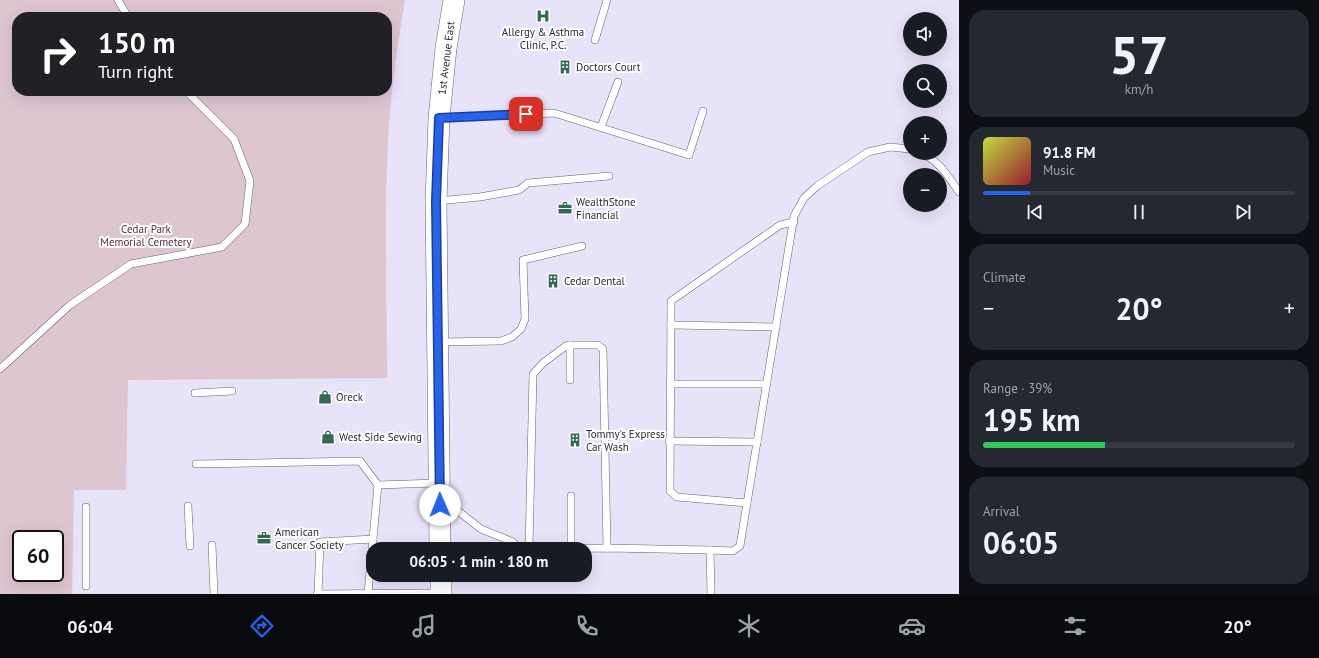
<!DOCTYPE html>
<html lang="en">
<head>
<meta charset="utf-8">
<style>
  :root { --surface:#171b24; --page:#242831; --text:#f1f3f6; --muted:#9ea1a6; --line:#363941; --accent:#2563eb }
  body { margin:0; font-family:"PT Sans",sans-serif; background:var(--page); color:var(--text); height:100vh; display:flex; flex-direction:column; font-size:15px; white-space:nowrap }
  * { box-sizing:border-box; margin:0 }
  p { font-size:13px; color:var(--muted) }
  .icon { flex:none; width:22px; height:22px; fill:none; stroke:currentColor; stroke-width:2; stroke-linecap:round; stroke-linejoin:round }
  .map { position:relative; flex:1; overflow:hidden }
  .panel { display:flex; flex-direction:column; gap:10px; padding:10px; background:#0d0f14; width:360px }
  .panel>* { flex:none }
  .hud { position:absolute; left:12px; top:12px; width:380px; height:84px; border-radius:16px; box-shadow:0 4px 16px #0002; background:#202124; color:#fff; overflow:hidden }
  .tools { position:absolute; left:903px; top:12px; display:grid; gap:8px }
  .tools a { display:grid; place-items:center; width:44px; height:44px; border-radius:50%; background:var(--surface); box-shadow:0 4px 16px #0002; font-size:20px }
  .speed { position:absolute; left:12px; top:530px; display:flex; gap:8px; font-size:20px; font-weight:700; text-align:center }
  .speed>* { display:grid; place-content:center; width:52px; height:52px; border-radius:50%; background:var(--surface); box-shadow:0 4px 16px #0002; line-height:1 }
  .speed .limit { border:2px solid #111; border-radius:6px; background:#fff; color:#111 }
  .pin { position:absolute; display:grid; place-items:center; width:34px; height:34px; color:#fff; margin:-17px; border-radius:8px; box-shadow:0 2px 6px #0006 }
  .me { position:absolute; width:44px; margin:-22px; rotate:359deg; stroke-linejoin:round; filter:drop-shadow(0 0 3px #0008) }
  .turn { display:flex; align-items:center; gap:14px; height:84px; padding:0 20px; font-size:18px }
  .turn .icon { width:52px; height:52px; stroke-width:2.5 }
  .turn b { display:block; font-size:28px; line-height:34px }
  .big { font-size:30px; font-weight:700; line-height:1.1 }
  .panel .tile { flex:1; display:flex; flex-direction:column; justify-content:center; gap:6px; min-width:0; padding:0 14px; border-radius:16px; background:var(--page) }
  .panel .dial { align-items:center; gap:0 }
  .dial b { font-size:52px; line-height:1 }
  .song { display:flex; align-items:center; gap:12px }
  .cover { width:48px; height:48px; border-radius:6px; background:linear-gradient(135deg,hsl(70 70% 55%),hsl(350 70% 35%)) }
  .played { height:4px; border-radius:2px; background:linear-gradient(90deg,var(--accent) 15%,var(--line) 15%) }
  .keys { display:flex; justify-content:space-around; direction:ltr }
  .heat { display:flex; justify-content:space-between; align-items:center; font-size:22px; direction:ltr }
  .charge { height:6px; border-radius:3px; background:linear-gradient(90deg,#34c759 39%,var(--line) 0) }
  .trip { position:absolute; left:366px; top:542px; width:226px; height:40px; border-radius:16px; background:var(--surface); box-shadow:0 4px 16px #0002; font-weight:700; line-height:40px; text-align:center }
  .menu { display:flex; height:64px; justify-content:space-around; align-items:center; background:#090b0e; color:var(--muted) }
  .menu .icon { width:28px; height:28px }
  .menu .active { color:var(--accent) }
  .menu b { font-size:18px; color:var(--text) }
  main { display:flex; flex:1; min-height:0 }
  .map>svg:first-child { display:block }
  .green { fill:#dec6d1; fill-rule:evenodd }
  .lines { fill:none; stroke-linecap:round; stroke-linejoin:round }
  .service-casing { stroke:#666174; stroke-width:8 }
  .primary-casing { stroke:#666174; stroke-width:22 }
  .service { stroke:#fff; stroke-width:7 }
  .primary { stroke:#fff; stroke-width:21 }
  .route-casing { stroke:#184099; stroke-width:10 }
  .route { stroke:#2563eb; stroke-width:7 }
  .labels { text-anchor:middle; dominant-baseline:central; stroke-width:4; stroke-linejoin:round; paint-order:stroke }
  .poi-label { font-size:11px; fill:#2c2a32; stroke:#fff; text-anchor:start }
  .street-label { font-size:11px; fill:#2c2a32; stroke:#fff }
  .park-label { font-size:11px; fill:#562b41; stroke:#fff }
</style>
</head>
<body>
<main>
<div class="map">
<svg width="959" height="594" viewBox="0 0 959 594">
  <rect width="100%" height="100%" fill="#e8e3f9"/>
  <path class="green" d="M0,0H405C397,46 391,92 388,139C384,218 387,299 387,378L128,380L126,490H74L72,594H0ZM17,17H387V91H17ZM21,539H55V573H21Z"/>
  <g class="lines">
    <g class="service-casing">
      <g id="service">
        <polyline points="118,0 128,17"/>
        <polyline points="595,40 607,0"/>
        <polyline points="441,118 554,113 689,155 703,111"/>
        <polyline points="601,127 618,82"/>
        <path d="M920,153C939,160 948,176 959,192"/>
        <polyline points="437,201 480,197 519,190 528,183 609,176"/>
        <polyline points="671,325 776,327"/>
        <polyline points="440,342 501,341 512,337 521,329 525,319 523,260 582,246"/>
        <polyline points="570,345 570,380"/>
        <polyline points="0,369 70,305 131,264 222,247 245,224 250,181 234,139 186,91"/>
        <polyline points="670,384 767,384"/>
        <polyline points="195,393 232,391"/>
        <polyline points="669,441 757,442"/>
        <polyline points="196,464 360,461 378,485 437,483"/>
        <polyline points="444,493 447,493 458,511 472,522 481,529 513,542 519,549"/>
        <polyline points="747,503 677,497 670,491 671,301 780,225 794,222"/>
        <polyline points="188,506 190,546"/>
        <polyline points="86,507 86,586"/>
        <polyline points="212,545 214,594"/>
        <polyline points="571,548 571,496"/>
        <polyline points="518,549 529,549 533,374 543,363 566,346 570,345 598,345 603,349 607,548"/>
        <polyline points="529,549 607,548 710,550 733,551 740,546 794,216 804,198 817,186 868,152 890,147 910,149"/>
        <polyline points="710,550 711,594"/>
        <polyline points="368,593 378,485"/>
        <polyline points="317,594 438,593"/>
        <polyline points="318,594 320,542 373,539"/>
      </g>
    </g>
    <g class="primary-casing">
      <g id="primary">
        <polyline points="440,549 436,201 439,118 446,48 454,0"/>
        <polyline points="441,594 441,575"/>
      </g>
    </g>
    <use href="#service" class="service"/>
    <use href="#primary" class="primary"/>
  </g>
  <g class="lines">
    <g class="route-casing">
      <polyline id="route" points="440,505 436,201 439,118 526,114"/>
    </g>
    <use href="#route" class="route"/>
  </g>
  <defs>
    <g id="hospital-bare" transform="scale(1.08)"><path d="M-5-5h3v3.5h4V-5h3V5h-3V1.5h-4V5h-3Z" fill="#316b53" stroke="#fff" stroke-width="2.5" paint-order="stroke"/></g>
    <g id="building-bare" transform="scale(1.08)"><path d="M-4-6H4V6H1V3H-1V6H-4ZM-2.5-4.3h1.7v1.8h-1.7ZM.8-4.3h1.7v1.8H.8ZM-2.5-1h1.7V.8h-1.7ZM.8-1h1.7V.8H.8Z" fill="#316b53" stroke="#fff" stroke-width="2.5" paint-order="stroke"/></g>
    <g id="office-bare" transform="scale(1.08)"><path d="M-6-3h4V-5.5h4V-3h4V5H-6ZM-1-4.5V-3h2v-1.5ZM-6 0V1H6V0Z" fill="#316b53" stroke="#fff" stroke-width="2.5" paint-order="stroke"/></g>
    <g id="shop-bare" transform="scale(1.08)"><path d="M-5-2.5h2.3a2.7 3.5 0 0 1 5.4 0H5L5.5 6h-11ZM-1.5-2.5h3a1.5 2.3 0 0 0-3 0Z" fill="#316b53" stroke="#fff" stroke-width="2.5" paint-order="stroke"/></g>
  </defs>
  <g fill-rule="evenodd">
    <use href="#hospital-bare" x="543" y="16"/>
    <use href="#building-bare" x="565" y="67"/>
    <use href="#office-bare" x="565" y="208"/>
    <use href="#building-bare" x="553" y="281"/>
    <use href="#shop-bare" x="325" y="397"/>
    <use href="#shop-bare" x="328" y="437"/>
    <use href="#building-bare" x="575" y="440"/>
    <use href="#office-bare" x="264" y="538"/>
  </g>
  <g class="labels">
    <g class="poi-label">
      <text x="543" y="32" text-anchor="middle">Allergy &amp; Asthma<tspan x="543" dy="13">Clinic, P.C.</tspan></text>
      <text x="576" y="67">Doctors Court</text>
      <text x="576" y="202">WealthStone<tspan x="576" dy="13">Financial</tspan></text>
      <text x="564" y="281">Cedar Dental</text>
      <text x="336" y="397">Oreck</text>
      <text x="586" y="434">Tommy's Express<tspan x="586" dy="13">Car Wash</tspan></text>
      <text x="339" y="437">West Side Sewing</text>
      <text x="275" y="532">American<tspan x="275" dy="13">Cancer Society</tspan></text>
    </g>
    <g class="street-label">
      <text transform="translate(446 58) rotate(-83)">1st Avenue East</text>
    </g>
    <g class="park-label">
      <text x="146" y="229">Cedar Park<tspan x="146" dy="13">Memorial Cemetery</tspan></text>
    </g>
  </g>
</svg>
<div class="tools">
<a><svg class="icon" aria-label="sound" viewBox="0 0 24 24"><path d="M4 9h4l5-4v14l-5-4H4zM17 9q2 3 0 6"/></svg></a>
<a><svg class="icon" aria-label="search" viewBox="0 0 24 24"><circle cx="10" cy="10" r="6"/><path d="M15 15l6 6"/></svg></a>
<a>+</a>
<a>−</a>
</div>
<div class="speed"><div class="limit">60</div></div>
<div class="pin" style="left:526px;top:114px;background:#d93025"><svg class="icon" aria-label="arrive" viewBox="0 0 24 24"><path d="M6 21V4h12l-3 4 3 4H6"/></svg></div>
<svg class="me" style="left:440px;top:505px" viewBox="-20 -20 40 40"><circle r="19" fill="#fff"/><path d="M0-13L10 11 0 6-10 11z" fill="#2563eb"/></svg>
<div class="trip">06:05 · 1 min · 180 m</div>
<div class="hud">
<div class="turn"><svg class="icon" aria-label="right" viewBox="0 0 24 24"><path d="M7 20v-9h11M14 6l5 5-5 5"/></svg><div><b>150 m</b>Turn right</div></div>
</div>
</div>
<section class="panel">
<div class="tile dial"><b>57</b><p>km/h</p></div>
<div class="tile">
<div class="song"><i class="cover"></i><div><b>91.8 FM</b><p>Music</p></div></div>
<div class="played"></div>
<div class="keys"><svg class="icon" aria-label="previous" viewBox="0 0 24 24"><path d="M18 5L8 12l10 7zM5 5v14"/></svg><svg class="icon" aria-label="pause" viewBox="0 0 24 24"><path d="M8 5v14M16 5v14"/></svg><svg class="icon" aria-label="next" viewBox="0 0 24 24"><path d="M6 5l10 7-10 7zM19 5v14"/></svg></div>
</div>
<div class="tile"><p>Climate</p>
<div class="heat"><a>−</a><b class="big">20°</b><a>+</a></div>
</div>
<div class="tile"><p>Range · 39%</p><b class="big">195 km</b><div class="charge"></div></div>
<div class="tile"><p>Arrival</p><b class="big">06:05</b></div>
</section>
</main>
<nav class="menu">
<b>06:04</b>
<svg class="icon active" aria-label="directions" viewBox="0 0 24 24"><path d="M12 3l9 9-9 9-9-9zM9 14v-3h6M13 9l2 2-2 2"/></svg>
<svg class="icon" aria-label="music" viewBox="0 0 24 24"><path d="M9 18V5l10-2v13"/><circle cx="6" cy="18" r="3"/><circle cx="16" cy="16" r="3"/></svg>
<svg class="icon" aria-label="phone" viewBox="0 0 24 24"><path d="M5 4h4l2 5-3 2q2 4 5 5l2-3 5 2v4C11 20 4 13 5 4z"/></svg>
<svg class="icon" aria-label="climate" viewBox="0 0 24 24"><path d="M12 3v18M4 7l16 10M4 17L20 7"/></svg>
<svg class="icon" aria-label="car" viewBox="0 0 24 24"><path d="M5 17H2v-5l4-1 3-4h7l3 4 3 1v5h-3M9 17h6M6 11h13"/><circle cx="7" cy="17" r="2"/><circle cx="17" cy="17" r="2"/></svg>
<svg class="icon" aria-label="filters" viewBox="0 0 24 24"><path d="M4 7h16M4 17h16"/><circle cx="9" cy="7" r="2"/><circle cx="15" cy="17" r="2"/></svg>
<b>20°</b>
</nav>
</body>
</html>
